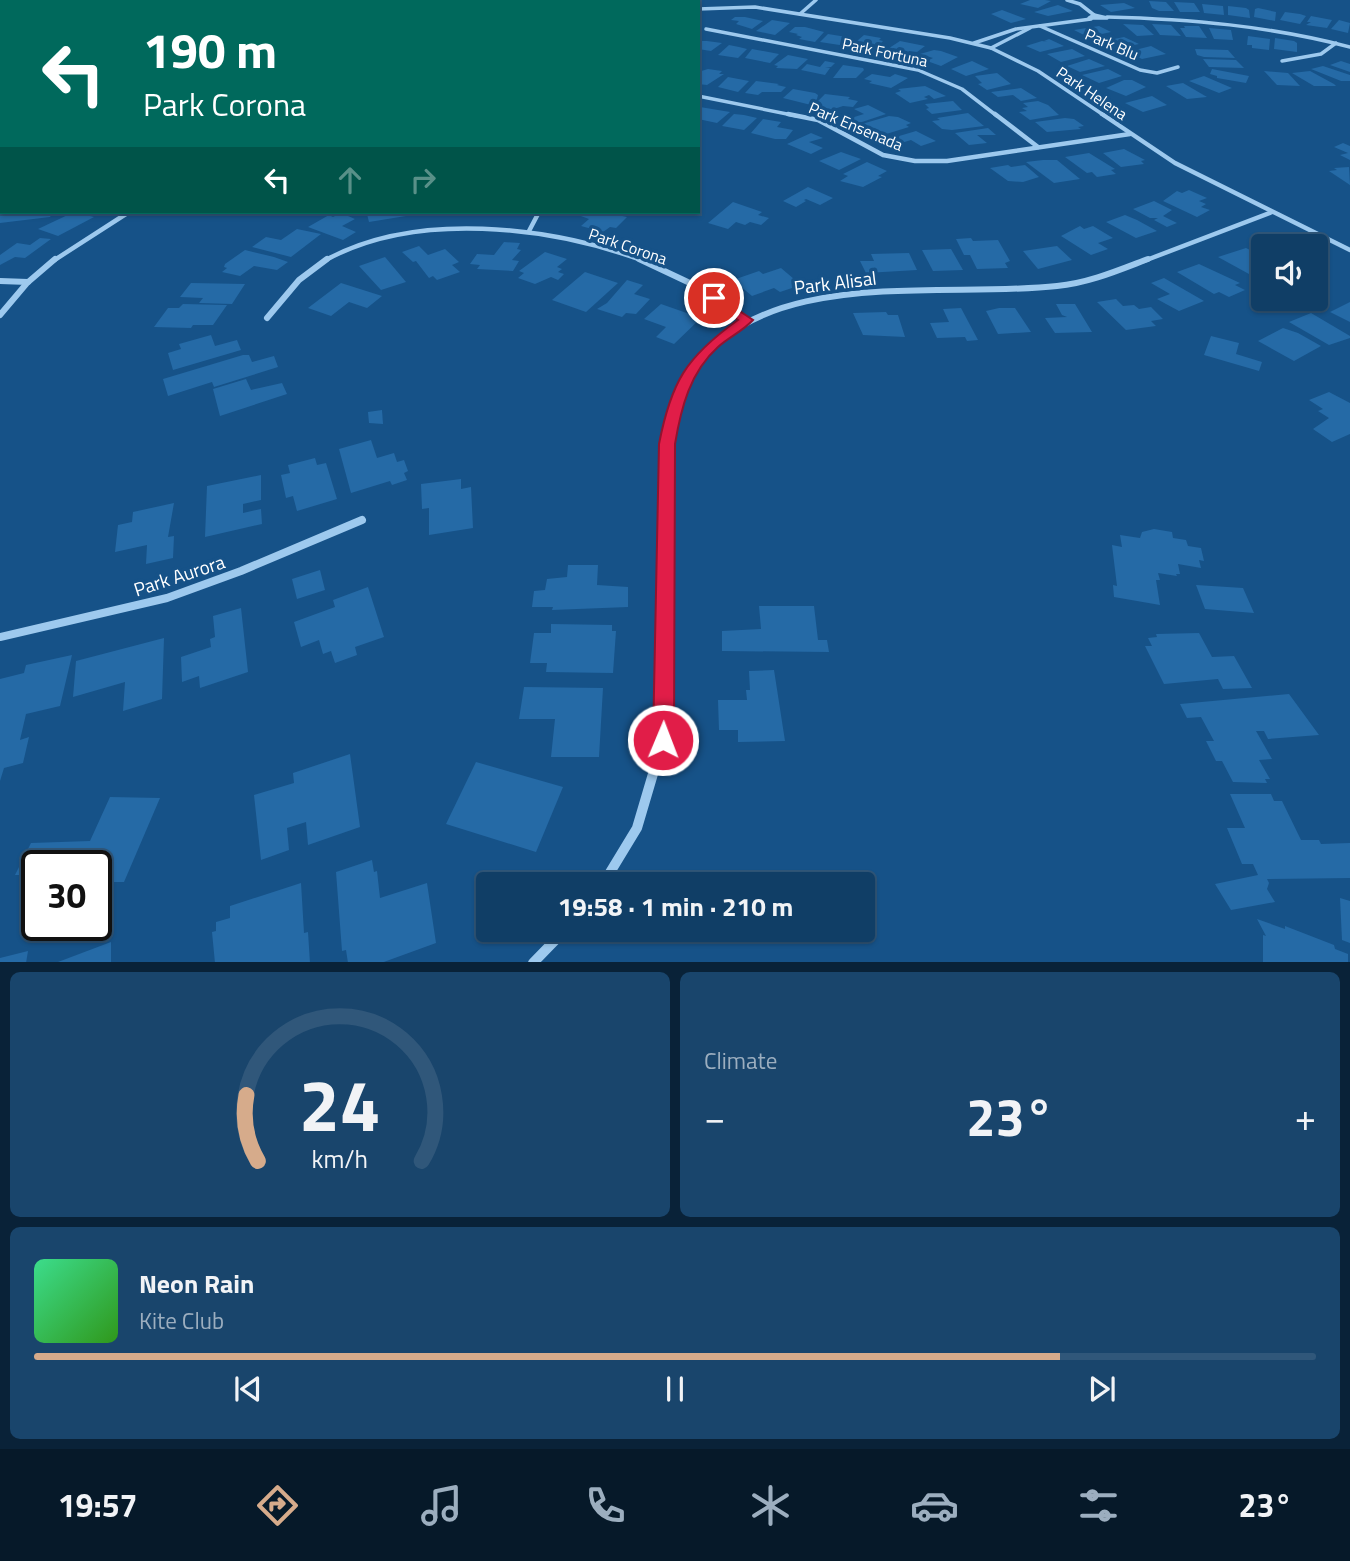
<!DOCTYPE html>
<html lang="en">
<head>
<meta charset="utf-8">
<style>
  :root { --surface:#103e66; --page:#19456c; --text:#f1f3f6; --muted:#9caebf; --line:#30577a; --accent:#d6ab8b }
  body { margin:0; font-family:"Titillium Web",sans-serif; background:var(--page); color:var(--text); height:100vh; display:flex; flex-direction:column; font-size:26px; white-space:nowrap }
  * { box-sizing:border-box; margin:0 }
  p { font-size:23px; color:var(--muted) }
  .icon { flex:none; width:38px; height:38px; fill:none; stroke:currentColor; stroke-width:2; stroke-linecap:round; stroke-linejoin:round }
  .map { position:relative; height:962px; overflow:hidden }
  .details { display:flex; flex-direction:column; gap:10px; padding:10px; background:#092238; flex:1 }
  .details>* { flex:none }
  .banner { position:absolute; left:0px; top:0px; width:700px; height:214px; box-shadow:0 2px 5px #0004,0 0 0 2px var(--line); background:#00695c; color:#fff; overflow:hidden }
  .tools { position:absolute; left:1251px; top:234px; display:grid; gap:14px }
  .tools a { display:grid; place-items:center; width:77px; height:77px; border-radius:7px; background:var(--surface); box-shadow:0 2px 5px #0004,0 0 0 2px var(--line); font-size:35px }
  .speed { position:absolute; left:21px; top:850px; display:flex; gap:14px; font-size:35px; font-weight:700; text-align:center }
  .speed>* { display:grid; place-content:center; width:91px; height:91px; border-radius:50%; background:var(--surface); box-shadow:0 2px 5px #0004,0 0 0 2px var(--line); line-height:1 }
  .speed .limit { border:4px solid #111; border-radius:10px; background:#fff; color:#111 }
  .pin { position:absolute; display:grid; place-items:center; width:60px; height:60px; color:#fff; margin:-30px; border:4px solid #fff; border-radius:50%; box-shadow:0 2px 7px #0007 }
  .me { position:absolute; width:77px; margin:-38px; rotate:1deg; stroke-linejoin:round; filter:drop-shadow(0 0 5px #0008) }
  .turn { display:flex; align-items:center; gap:24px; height:147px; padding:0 28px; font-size:32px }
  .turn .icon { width:91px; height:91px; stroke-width:2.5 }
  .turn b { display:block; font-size:49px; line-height:60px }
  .lanes { display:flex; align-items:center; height:66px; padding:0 28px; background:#0003; justify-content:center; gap:35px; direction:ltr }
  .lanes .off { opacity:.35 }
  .big { font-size:52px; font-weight:700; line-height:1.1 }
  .details .widget { flex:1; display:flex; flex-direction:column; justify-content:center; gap:10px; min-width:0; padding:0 24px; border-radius:10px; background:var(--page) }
  .details .dial { align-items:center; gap:0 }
  .dial svg { height:182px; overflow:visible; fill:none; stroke:var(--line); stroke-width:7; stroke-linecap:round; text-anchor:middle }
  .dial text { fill:var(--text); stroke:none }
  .song { display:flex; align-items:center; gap:21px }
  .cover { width:84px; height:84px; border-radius:10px; background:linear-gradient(135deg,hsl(150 70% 55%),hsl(110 70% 35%)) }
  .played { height:7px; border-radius:4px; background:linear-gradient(90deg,var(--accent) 80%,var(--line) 80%) }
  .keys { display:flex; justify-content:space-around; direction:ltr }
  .heat { display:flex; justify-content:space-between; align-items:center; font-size:38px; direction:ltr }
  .details .tiles { flex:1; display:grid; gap:10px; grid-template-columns:1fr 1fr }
  .widget:last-child { grid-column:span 2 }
  .trip { position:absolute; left:476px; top:872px; width:399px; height:70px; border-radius:7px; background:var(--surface); box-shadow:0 2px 5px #0004,0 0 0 2px var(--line); font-weight:700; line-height:70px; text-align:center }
  .menu { display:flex; height:112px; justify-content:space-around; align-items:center; background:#061929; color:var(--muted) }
  .menu .icon { width:49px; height:49px }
  .menu .selected { color:var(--accent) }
  .menu b { font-size:32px; color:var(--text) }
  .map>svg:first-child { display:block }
  .building { fill:#256aa6 }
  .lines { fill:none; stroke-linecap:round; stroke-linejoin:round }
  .path { stroke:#9dc9ee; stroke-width:2; stroke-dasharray:2 2.5; stroke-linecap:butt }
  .street-far4 { stroke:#9dc9ee; stroke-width:3.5 }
  .street-far3 { stroke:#9dc9ee; stroke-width:4.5 }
  .street-far2 { stroke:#9dc9ee; stroke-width:6 }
  .street-far1 { stroke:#9dc9ee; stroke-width:8 }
  .street { stroke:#9dc9ee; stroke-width:10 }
  .route { fill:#e11d48; stroke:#92132f; stroke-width:2 }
  .labels { text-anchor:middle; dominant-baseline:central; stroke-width:7; stroke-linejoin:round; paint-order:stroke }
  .far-street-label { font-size:16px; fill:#fff; stroke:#165288 }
  .street-label { font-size:19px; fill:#fff; stroke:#165288 }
</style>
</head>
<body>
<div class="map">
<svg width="1350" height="963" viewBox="0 0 1350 963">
  <rect width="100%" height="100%" fill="#165288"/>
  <g class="building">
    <polygon points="1030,0 1045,0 1051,1 1038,8 1020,4"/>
    <polygon points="1149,1 1166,2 1174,11 1159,11 1152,8"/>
    <polygon points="1174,2 1194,3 1200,12 1180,12"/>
    <polygon points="1124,3 1135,8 1111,12 1100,5"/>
    <polygon points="1202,4 1223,6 1224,15 1204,13"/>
    <polygon points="1058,5 1073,11 1048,16 1034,12"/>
    <polygon points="1228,6 1246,8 1249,10 1250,18 1228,15"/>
    <polygon points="1258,8 1276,12 1275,21 1254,17 1255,9"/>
    <polygon points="1002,10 1026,19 1011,23 991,14"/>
    <polygon points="1285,12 1300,14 1306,16 1300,24 1280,20"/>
    <polygon points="1311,16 1332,20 1327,28 1306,25 1311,22 1307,22"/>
    <polygon points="735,17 745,17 763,21 752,29 736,24 739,21 731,20"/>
    <polygon points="772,20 790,23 775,35 756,31"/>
    <polygon points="1339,20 1350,23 1348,33 1331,29"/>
    <polygon points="1123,24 1143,25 1154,35 1137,36"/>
    <polygon points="1152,24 1171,25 1181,36 1160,35"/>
    <polygon points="1099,26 1111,32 1088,37 1074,30"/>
    <polygon points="1184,26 1199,26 1207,38 1186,37 1180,28 1185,28"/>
    <polygon points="795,27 805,27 824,32 815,42 799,39 802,37 796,35 798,34 789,32"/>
    <polygon points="1209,28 1231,30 1233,40 1214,39"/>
    <polygon points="828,34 853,38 846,46 820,42"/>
    <polygon points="864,35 881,38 879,40 883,41 874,51 850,47"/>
    <polygon points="1248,36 1270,39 1269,50 1252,48 1252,45 1247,45"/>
    <polygon points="1124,37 1139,44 1115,49 1103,44 1108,43 1104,41"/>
    <polygon points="1275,38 1294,41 1297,43 1297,52 1274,49"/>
    <polygon points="1049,39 1064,46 1040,52 1026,46 1042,41 1048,42 1044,41"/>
    <polygon points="698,41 707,41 722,43 711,51 698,49"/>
    <polygon points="900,41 925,46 917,52 909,51 907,53 914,55 909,58 883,52"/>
    <polygon points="729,45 739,47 747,49 738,58 718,55"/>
    <polygon points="1151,46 1166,54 1142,59 1127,52"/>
    <polygon points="752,49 779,54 770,63 745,58"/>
    <polygon points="1072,49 1085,56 1061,62 1047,54"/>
    <polygon points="1195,49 1228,50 1235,58 1204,57 1197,55"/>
    <polygon points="934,50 941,51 958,57 941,66 927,61 933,58 920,54"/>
    <polygon points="788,55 808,59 797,69 776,68 778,66 774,65"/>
    <polygon points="1089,59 1105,66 1080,72 1067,66"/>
    <polygon points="1203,59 1236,60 1244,68 1209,67"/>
    <polygon points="825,61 835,63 831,67 825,68 830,68 825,75 801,70 807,64 820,67"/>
    <polygon points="972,61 989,69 966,76 951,69"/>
    <polygon points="1341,61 1350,64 1350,72 1330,65"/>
    <polygon points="843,65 863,68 864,70 856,78 833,78"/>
    <polygon points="1323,66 1350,75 1350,81 1341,81 1311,69"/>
    <polygon points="708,69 722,71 719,74 724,74 707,85 698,84 698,72"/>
    <polygon points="1108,69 1122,76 1099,83 1082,75"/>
    <polygon points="1212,69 1249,76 1246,83 1217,78 1217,76 1210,74"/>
    <polygon points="1264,71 1288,73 1300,86 1277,85"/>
    <polygon points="1310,71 1334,84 1336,86 1314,86 1292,73"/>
    <polygon points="997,73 1011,84 987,90 978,84 982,83 975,76"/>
    <polygon points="872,74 890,77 895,74 908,78 891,88 869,83 872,81 864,79"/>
    <polygon points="1204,76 1232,88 1219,93 1189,81"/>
    <polygon points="728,77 749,81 738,92 718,87"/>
    <polygon points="1124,80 1132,80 1146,87 1126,96 1106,88"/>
    <polygon points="756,81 779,84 777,85 786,87 781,92 762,92 758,95 745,93"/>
    <polygon points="1183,83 1207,97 1187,99 1166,86"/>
    <polygon points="925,86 946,96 934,99 929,95 924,97 928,99 910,103 895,93 901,91 898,89"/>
    <polygon points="1021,88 1037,98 1021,101 1013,95 998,97 991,92"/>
    <polygon points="793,89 815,93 818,95 817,99 811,105 783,98"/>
    <polygon points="825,94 850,97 848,99 858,101 853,107 843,106 831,110 813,106"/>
    <polygon points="1152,96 1167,105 1143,112 1125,103"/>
    <polygon points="953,101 962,110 932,114 926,109 929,108 925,104"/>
    <polygon points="1038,101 1048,105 1059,115 1030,120 1019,112 1027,111 1022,108 1028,107 1023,103"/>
    <polygon points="868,105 886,114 859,123 851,118 864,114 854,109"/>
    <polygon points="700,107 730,112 717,123 698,119"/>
    <polygon points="968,113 984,126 952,130 942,129 932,121 940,120 937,118"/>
    <polygon points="734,114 744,115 757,118 744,130 722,126"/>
    <polygon points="889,116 898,117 911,123 906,125 909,127 883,135 862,124"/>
    <polygon points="1065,118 1074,119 1084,126 1078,127 1081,129 1047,132 1035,122"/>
    <polygon points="763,119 781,122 777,127 793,130 786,139 775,139 751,133"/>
    <polygon points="988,128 996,135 977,135 987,143 969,145 955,133"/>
    <polygon points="916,131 936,141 921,146 911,140 898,144 889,139"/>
    <polygon points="811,133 823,138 809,142 823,148 811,154 787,144"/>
    <polygon points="1343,143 1350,146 1350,160 1340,155 1348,153 1334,147"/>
    <polygon points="1124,149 1145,160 1141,161 1144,164 1121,167 1103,153"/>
    <polygon points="841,152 861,159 839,170 819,161"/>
    <polygon points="1089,153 1115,169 1111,170 1116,174 1097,177 1092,172 1087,173 1065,157"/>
    <polygon points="1043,160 1057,160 1080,179 1054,183 1026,162"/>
    <polygon points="867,162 887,171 878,176 882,177 863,187 840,181 848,176 843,174"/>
    <polygon points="1008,165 1011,167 1025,165 1039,177 1023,182 1008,181 990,168"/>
    <polygon points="1349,167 1350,185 1329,171 1337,170 1334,168"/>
    <polygon points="808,187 833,198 820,205 806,199 804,200 806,201 796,207 783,201"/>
    <polygon points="1189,190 1207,198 1199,201 1206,204 1201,207 1210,210 1197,217 1163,201 1177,191 1182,193"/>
    <polygon points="1154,201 1172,210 1163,216 1177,223 1167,227 1154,220 1158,218 1150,218 1133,209"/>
    <polygon points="733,202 762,212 758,215 769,218 761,225 750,222 745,225 736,222 728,229 708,223"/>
    <polygon points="13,212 53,212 50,217 0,223 0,216 11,215"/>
    <polygon points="74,212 94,217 58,236 38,229"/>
    <polygon points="378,212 404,212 406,216 369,222 367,214"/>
    <polygon points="570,212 604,212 627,217 616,228 610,227 603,232 581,226 589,219"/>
    <polygon points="341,213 355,219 342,226 356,232 343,240 308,227 329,215 333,217"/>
    <polygon points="1125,215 1137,220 1157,231 1136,238 1106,222"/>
    <polygon points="1080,226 1084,229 1093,226 1113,238 1098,243 1108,249 1091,255 1061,236"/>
    <polygon points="297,229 321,234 291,257 252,247 266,237 281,240"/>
    <polygon points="1269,235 1290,245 1301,241 1313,247 1264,249 1253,243"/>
    <polygon points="40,238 51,239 25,258 15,257 0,265 0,255 17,243 30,245"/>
    <polygon points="971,238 973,241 998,240 1010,261 1005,263 1008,268 977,269 970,255 964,255 956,239"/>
    <polygon points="504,242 520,243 517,249 521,250 512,260 519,261 513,271 477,269 480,265 470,264 477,254 494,255"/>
    <polygon points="419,246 428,255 445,249 459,262 452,265 460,272 437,280 433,276 429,278 416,261 413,262 402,252"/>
    <polygon points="1057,246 1072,260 1038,269 1023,251"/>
    <polygon points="1246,248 1264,257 1264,267 1249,274 1218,257"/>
    <polygon points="951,249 963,270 933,271 922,250"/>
    <polygon points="245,250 274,257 288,262 277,270 254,266 240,276 222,272 227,268 224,267 225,264"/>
    <polygon points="545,252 567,259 557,267 562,269 558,272 564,274 558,280 551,277 535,284 518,278 524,273 519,271"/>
    <polygon points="909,253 917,270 866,273 860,261 874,261 871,254"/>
    <polygon points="385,257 406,282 381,290 359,266"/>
    <polygon points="1199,264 1240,283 1235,285 1245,290 1229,297 1219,292 1214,294 1177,272"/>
    <polygon points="781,268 801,285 780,292 774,288 752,296 733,280 759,271 763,274"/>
    <polygon points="585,272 618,283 586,312 552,300"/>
    <polygon points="1164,278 1204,301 1179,311 1166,304 1157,299 1170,294 1151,283"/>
    <polygon points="627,280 643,285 634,294 650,299 636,314 626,313 622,317 597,309 607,303"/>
    <polygon points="191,283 245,284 232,304 199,303 203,298 180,297"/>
    <polygon points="341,283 382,296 367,308 349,302 331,316 308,308"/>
    <polygon points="1116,299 1123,306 1134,305 1139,309 1151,307 1163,319 1151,321 1156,326 1126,330 1097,302"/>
    <polygon points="1350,302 1350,322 1330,312"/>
    <polygon points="183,304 227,305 213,325 193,325 191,328 154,327 168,308 179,308"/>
    <polygon points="661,304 701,318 674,344 656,337 666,327 644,319"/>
    <polygon points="1056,304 1075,304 1092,332 1055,333 1045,318 1067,317 1062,315"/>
    <polygon points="961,308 978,340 967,341 965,337 937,338 930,323 949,322 943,309"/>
    <polygon points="999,308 1015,308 1031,332 998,334 986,311"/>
    <polygon points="886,312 888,315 898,315 905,337 863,335 853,313"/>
    <polygon points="1311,313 1350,336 1350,338 1329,345 1289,322"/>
    <polygon points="1283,328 1298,333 1321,346 1294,361 1258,341"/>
    <polygon points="211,335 215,346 237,340 241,350 173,370 168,353 181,349 179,344"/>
    <polygon points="1211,336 1239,343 1236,354 1262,362 1259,371 1204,355"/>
    <polygon points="243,355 249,355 252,362 274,356 278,367 214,387 212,382 168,396 163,379"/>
    <polygon points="246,379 251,390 282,383 287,394 220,416 213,389"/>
    <polygon points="1329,392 1350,403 1350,434 1332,442 1313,429 1329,418 1318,411 1323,409 1309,400"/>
    <polygon points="382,410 383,424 369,423 368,412"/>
    <polygon points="371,440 377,458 394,453 397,462 404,460 408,471 404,473 407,480 392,485 390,481 351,493 339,449"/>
    <polygon points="315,458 317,465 326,463 337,499 297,511 293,496 286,498 281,475 290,473 288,465"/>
    <polygon points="261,475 261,500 243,504 243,513 261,509 262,524 205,537 207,486"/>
    <polygon points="461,479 461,489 471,487 473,528 429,535 429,508 422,509 421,484"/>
    <polygon points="174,503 168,537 174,536 173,558 146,564 147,545 115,552 118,525 132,522 133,512"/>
    <polygon points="1154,529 1172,532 1173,538 1186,540 1188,546 1201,548 1204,561 1199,560 1201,568 1178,564 1180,574 1176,574 1177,576 1158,573 1160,580 1156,580 1160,605 1114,597 1113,585 1117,586 1112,545 1122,547 1120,535 1140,538 1142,532"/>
    <polygon points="568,565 598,565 597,585 628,587 628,607 552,610 553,607 532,607 534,591 545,590 547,579 567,577"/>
    <polygon points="320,570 325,590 297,599 292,579"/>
    <polygon points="1196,585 1243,588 1254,613 1205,609"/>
    <polygon points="368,587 384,637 355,647 357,655 335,663 331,651 323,654 319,640 301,647 294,622 335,607 333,600"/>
    <polygon points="759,606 814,606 818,640 827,640 829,652 722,651 722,631 761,629"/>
    <polygon points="241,608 248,672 200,688 199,676 182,682 181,657 211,647 210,639 215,637 213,616"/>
    <polygon points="551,624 612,625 612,631 616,631 613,673 546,672 547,663 530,663 534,633 551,633"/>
    <polygon points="1199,633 1212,657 1234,656 1252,688 1223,689 1218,679 1164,684 1145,646 1152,646 1148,638 1157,637 1156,634"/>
    <polygon points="164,638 162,699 123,711 125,682 73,697 76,661"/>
    <polygon points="72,655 60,706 26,714 20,740 29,737 23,763 4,768 0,781 0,679 24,673 26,665"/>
    <polygon points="774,670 785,741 738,742 738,730 719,730 718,700 747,700 746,690 750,690 749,671"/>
    <polygon points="524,687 603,688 599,757 551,757 555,719 519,719"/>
    <polygon points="1289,694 1319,735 1268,739 1264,731 1256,731 1272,759 1259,760 1270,779 1265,779 1267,783 1233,782 1222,761 1216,761 1206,741 1214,741 1201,717 1187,718 1180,704"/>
    <polygon points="350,754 360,827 308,845 306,822 287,828 289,850 261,860 254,795 294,783 293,773"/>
    <polygon points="476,762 563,787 536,852 446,824"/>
    <polygon points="1230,794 1271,794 1274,801 1282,801 1301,840 1319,840 1321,844 1350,843 1350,878 1267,879 1269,883 1267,889 1275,902 1231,910 1215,884 1258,875 1253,864 1242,864 1227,828 1245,828"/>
    <polygon points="110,797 160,798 124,882 96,882 96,866 37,866 37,881 30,881 33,875 15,875 31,843 90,841"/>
    <polygon points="372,860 374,872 377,871 380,898 427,883 436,943 381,963 348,963 346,950 342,951 336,872"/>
    <polygon points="301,883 304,933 308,932 310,963 215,963 212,932 216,931 216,922 230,918 230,906"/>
    <polygon points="1340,898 1350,901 1350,943 1342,940"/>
    <polygon points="1257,919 1285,929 1285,926 1334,945 1335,949 1348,954 1348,963 1263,963 1263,935 1266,936"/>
    <polygon points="111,942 111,963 58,963 58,962"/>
    <polygon points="28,951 26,963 0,963 0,958"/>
  </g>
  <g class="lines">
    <g class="path">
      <polyline points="504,0 528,0"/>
      <polyline points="194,2 196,0"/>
      <polyline points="330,2 334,0"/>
      <polyline points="383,2 389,0"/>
      <polyline points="478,2 483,0"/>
    </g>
    <g class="street-far4">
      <polyline points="611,0 616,2"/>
      <polyline points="1067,0 1080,4 1094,15"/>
      <polyline points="698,9 755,7 950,38 991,48 1038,71 1105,116"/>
      <polyline points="800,14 816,0"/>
      <polygon points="1094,15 1107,18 1089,18"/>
      <path d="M1107,17C1190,19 1270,26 1350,47"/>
      <polyline points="1040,26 1140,70 1157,73 1178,67"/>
      <polyline points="706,29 918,70 962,89 997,116"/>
      <polyline points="974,43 1016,29 1091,19"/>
      <polyline points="991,48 1030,28"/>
      <polyline points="1282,61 1321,54 1336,43"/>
      <polyline points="698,96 797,116"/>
    </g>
    <g class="street-far3">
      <polyline points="788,114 818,120 883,155 915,161 947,161 1130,134"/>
      <polyline points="995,114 1038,147"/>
      <polyline points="1102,114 1175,163 1350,250"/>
      <polyline points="529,231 539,212"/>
      <polyline points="53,261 129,212"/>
      <path d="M324,261C415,210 549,226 644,261"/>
      <polyline points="1144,261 1272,212"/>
    </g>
    <g class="street-far2">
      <polyline points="639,259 692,284 746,320"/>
      <polyline points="0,281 28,282"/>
      <polyline points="0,315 27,283 55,259"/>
      <polyline points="267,318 299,280 327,259"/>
      <path d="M667,443C671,422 674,396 687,377C760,263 941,299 1057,286C1089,283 1119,270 1148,259"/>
    </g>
    <g class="street-far1">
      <polyline points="0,637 167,598 241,571 362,520"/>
      <polyline points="664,673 667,441"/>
    </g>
    <g class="street">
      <polyline points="603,884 637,828 663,740 664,672"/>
      <polyline points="533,963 566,929"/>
    </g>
  </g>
  <path class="route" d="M714,294L753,320C743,331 729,337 718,347C690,372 681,408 675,444L674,740L671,746L663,749L656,746L653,740L659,444C671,382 686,357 738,320L709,300L707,298Z"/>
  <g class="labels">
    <g class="far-street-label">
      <text transform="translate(1112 44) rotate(23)">Park Blu</text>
      <text transform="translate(885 52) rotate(12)">Park Fortuna</text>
      <text transform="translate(1092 93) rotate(34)">Park Helena</text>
      <text transform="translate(856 126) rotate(23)">Park Ensenada</text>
      <text transform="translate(628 246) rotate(19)">Park Corona</text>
    </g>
    <g class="street-label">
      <text transform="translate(835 282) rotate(-7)">Park Alisal</text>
      <text transform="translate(179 575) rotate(-18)">Park Aurora</text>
    </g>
  </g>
</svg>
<div class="tools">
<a><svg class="icon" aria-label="sound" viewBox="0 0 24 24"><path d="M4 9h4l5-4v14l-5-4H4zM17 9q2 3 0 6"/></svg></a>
</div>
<div class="speed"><div class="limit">30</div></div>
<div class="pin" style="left:714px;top:298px;background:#d93025"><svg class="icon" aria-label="arrive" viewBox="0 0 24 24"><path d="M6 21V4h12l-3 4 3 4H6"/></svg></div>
<svg class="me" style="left:663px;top:740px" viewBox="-20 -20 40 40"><circle r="17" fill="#e11d48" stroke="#fff" stroke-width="3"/><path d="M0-11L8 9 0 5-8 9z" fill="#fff"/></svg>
<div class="trip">19:58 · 1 min · 210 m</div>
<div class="banner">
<div class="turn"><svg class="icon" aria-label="left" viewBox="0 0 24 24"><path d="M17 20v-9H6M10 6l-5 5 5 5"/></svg><div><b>190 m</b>Park Corona</div></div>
<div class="lanes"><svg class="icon" aria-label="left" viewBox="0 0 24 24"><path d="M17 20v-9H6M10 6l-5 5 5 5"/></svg><svg class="icon off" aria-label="ahead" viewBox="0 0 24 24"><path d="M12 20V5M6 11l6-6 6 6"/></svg><svg class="icon off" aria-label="right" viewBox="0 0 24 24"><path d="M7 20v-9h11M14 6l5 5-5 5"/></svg></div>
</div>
</div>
<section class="details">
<div class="tiles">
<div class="widget dial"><svg viewBox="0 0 100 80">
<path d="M14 69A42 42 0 1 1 86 69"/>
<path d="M14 69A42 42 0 0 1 9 40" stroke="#d6ab8b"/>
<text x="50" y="56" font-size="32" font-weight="700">24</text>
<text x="50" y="72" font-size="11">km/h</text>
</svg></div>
<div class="widget"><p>Climate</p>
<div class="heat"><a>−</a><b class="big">23°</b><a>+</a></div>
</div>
<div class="widget">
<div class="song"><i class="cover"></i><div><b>Neon Rain</b><p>Kite Club</p></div></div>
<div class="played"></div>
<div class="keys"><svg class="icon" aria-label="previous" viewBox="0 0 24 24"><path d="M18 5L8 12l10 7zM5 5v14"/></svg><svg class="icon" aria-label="pause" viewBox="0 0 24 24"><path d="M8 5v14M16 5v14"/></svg><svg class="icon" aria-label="next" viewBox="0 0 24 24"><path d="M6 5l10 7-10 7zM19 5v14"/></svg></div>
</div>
</div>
</section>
<nav class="menu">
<b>19:57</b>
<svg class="icon selected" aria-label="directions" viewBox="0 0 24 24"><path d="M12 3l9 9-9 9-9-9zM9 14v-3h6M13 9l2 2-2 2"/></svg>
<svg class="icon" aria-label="music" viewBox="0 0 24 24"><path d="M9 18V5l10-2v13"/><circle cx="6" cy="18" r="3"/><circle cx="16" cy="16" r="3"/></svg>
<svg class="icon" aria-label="phone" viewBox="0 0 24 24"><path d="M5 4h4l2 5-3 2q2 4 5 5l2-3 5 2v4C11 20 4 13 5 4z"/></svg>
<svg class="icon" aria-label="climate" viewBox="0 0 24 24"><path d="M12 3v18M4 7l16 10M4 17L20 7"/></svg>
<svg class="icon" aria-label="car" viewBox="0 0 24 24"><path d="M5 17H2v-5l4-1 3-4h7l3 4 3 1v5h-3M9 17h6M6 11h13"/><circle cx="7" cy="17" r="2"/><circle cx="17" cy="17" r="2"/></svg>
<svg class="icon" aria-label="filters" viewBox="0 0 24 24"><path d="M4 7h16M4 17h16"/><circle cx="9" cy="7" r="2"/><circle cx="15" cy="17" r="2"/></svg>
<b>23°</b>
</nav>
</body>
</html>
